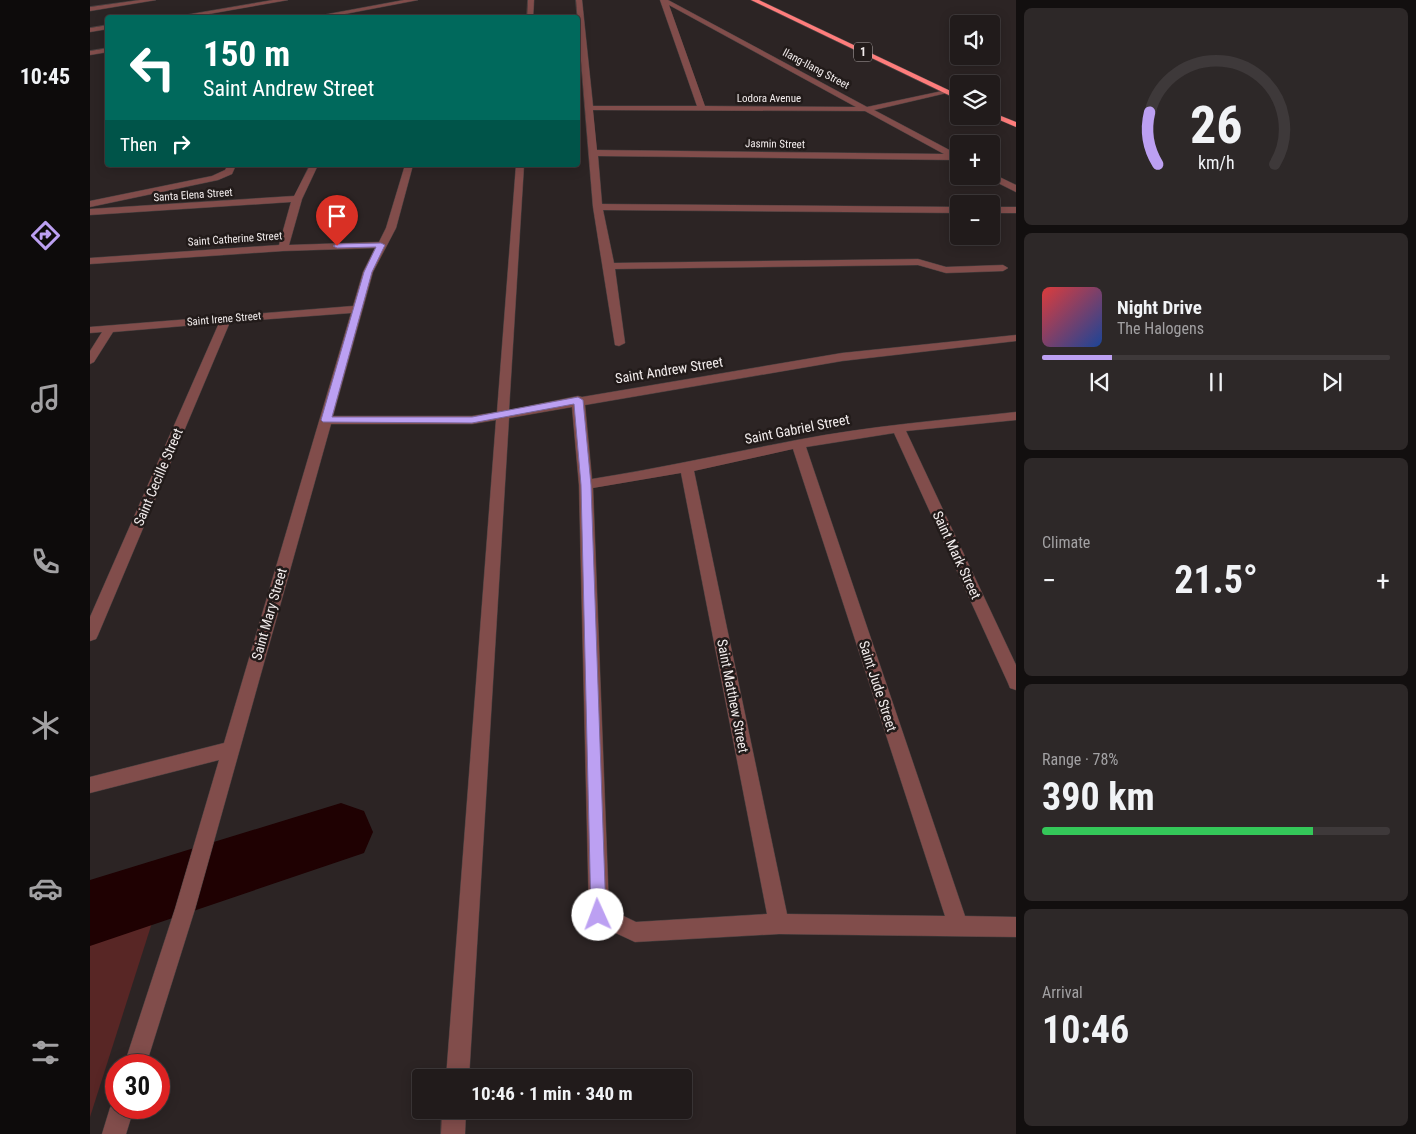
<!DOCTYPE html>
<html lang="en">
<head>
<meta charset="utf-8">
<style>
  :root { --surface:#211b1b; --page:#2d2828; --text:#f1f3f6; --muted:#a2a1a3; --line:#3e393a; --accent:#bca0f2 }
  body { margin:0; font-family:"Roboto Condensed",sans-serif; background:var(--page); color:var(--text); height:100vh; display:flex; flex-direction:column; font-size:19px; white-space:nowrap }
  * { box-sizing:border-box; margin:0 }
  p { font-size:16px; color:var(--muted) }
  .icon { flex:none; width:28px; height:28px; fill:none; stroke:currentColor; stroke-width:2; stroke-linecap:round; stroke-linejoin:round }
  .map { position:relative; flex:1; overflow:hidden }
  .drawer { display:flex; flex-direction:column; gap:8px; padding:8px; background:#120f0f; width:400px }
  .drawer>* { flex:none }
  .guide { position:absolute; left:15px; top:15px; width:475px; height:152px; border-radius:5px; box-shadow:0 2px 12px #0003,0 0 0 1px var(--line); background:#00695c; color:#fff; overflow:hidden }
  .tools { position:absolute; left:860px; top:15px; display:grid; gap:10px }
  .tools a { display:grid; place-items:center; width:50px; height:50px; border-radius:5px; background:var(--surface); box-shadow:0 2px 12px #0003,0 0 0 1px var(--line); font-size:25px }
  .speed { position:absolute; left:15px; top:1054px; display:flex; gap:10px; font-size:25px; font-weight:700; text-align:center }
  .speed>* { display:grid; place-content:center; width:65px; height:65px; border-radius:50%; background:var(--surface); box-shadow:0 2px 12px #0003,0 0 0 1px var(--line); line-height:1 }
  .speed .limit { border:8px solid #d22; background:#fff; color:#111 }
  .pin { position:absolute; display:grid; place-items:center; width:42px; height:42px; color:#fff; margin:-51px -21px; border-radius:50% 50% 50% 0; rotate:-45deg; box-shadow:0 0 5px #0007 }
  .pin .icon { rotate:45deg }
  .me { position:absolute; width:55px; margin:-28px; rotate:358deg; stroke-linejoin:round; filter:drop-shadow(0 0 4px #0008) }
  .turn { display:flex; align-items:center; gap:18px; height:105px; padding:0 15px; font-size:22px }
  .turn .icon { width:65px; height:65px; stroke-width:2.5 }
  .turn b { display:block; font-size:35px; line-height:42px }
  .then { display:flex; align-items:center; height:48px; padding:0 15px; background:#0003; gap:10px; font-size:19px }
  .big { font-size:38px; font-weight:700; line-height:1.1 }
  .drawer .widget { flex:1; display:flex; flex-direction:column; justify-content:center; gap:8px; min-width:0; padding:0 18px; border-radius:8px; background:var(--page) }
  .drawer .dial { align-items:center; gap:0 }
  .dial svg { height:130px; overflow:visible; fill:none; stroke:var(--line); stroke-width:7; stroke-linecap:round; text-anchor:middle }
  .dial text { fill:var(--text); stroke:none }
  .song { display:flex; align-items:center; gap:15px }
  .cover { width:60px; height:60px; border-radius:8px; background:linear-gradient(135deg,hsl(0 70% 55%),hsl(220 70% 35%)) }
  .played { height:5px; border-radius:2px; background:linear-gradient(90deg,var(--accent) 20%,var(--line) 20%) }
  .keys { display:flex; justify-content:space-around; direction:ltr }
  .heat { display:flex; justify-content:space-between; align-items:center; font-size:28px; direction:ltr }
  .charge { height:8px; border-radius:4px; background:linear-gradient(90deg,#34c759 78%,var(--line) 0) }
  .trip { position:absolute; left:322px; top:1069px; width:280px; height:50px; border-radius:5px; background:var(--surface); box-shadow:0 2px 12px #0003,0 0 0 1px var(--line); font-weight:700; line-height:50px; text-align:center }
  main { display:flex; flex:1; min-height:0 }
  .dock { display:flex; flex-direction:column; width:90px; justify-content:space-around; align-items:center; background:#0d0b0b; color:var(--muted) }
  .dock .icon { width:35px; height:35px }
  .dock .selected { color:var(--accent) }
  .dock b { font-size:22px; color:var(--text) }
  .map>svg:first-child { display:block }
  .green { fill:#582625 }
  .lines { fill:none; stroke-linecap:round; stroke-linejoin:round }
  .river { fill:#1f0102; fill-rule:evenodd }
  .minor-casing { stroke:#484040; stroke-width:1 }
  .highway-casing { stroke:#484040; stroke-width:1 }
  .minor { fill:#814d4b; fill-rule:evenodd }
  .highway { fill:#fe7d7c; fill-rule:evenodd }
  .route { fill:#bca0f2; stroke:#7a689d }
  .labels { text-anchor:middle; dominant-baseline:central; stroke-width:5; stroke-linejoin:round; paint-order:stroke }
  .far-street-label { font-size:11px; fill:#f2ecec; stroke:#221b1a }
  .shield { fill:#221b1a; stroke:#b4adad; stroke-width:1 }
  .shield-label { font-size:12px; font-weight:bold; fill:#f2ecec }
  .street-label { font-size:14px; fill:#f2ecec; stroke:#221b1a }
</style>
</head>
<body>
<main>
<nav class="dock">
<b>10:45</b>
<svg class="icon selected" aria-label="directions" viewBox="0 0 24 24"><path d="M12 3l9 9-9 9-9-9zM9 14v-3h6M13 9l2 2-2 2"/></svg>
<svg class="icon" aria-label="music" viewBox="0 0 24 24"><path d="M9 18V5l10-2v13"/><circle cx="6" cy="18" r="3"/><circle cx="16" cy="16" r="3"/></svg>
<svg class="icon" aria-label="phone" viewBox="0 0 24 24"><path d="M5 4h4l2 5-3 2q2 4 5 5l2-3 5 2v4C11 20 4 13 5 4z"/></svg>
<svg class="icon" aria-label="climate" viewBox="0 0 24 24"><path d="M12 3v18M4 7l16 10M4 17L20 7"/></svg>
<svg class="icon" aria-label="car" viewBox="0 0 24 24"><path d="M5 17H2v-5l4-1 3-4h7l3 4 3 1v5h-3M9 17h6M6 11h13"/><circle cx="7" cy="17" r="2"/><circle cx="17" cy="17" r="2"/></svg>
<svg class="icon" aria-label="filters" viewBox="0 0 24 24"><path d="M4 7h16M4 17h16"/><circle cx="9" cy="7" r="2"/><circle cx="15" cy="17" r="2"/></svg>
</nav>
<div class="map">
<svg width="926" height="1134" viewBox="0 0 926 1134">
  <rect width="100%" height="100%" fill="#2c2424"/>
  <polygon class="green" points="68,904 0,1117 0,929"/>
  <g class="lines">
    <polygon class="river" points="251,803 274,811 283,832 274,853 0,946 0,880"/>
    <g class="minor-casing">
      <g id="minor">
        <polygon points="50,0 66,0 0,11 0,7"/>
        <polygon points="183,0 198,0 96,18 78,18"/>
        <polygon points="314,0 328,0 234,18 217,18"/>
        <polygon points="438,0 444,0 443,18 437,18"/>
        <path d="M486,0H492L503,106H607L570,0H578L777,107L857,90L861,92L784,110L865,153L869,158L865,160L508,156L512,204L869,207V213L513,210L524,263L828,259L856,267L913,265L918,268L913,271L856,273L828,265L525,269L535,343L529,346L525,345L503,207ZM579,5L766,107L615,106ZM503,110L775,111L854,154L507,150Z"/>
        <polygon points="18,25 18,29 0,32 0,28"/>
        <polygon points="18,48 18,52 0,55 0,51"/>
        <polygon points="138,165 146,165 142,174 128,180 0,207 0,201 122,176 135,170"/>
        <path d="M220,165H228L212,199L199,245L289,242L296,228L315,165H323L306,228L283,272L243,416H382L407,412L426,165H434L419,410L488,396L492,397L752,353L926,335V341L752,361L495,405L502,479C571,468 639,453 707,440C780,426 853,420 926,412V420L816,431L926,665V690L920,688L918,683L804,433L716,447L875,916L926,917V937L689,934L545,942L502,922L499,915L489,485L482,407L419,418L379,1078H356L406,420L382,424H241L105,909L56,1065H34L85,909L129,760L0,793V777L134,743L261,313L140,322L8,635L6,639L0,641V617L129,323L23,332L4,362L0,364V351L12,332L0,333V327L263,306L273,272L285,248L193,251L0,264V258L189,245L201,202L0,215V209L204,196ZM703,449L855,916L697,914L604,471ZM591,473L677,914L546,922L519,909L503,488Z"/>
        <polygon points="901,173 926,185 926,192 898,178 897,176 901,176"/>
        <rect x="901" y="207" width="25" height="6"/>
        <polygon points="26,1099 26,1108 44,1108 36,1134 12,1134 20,1108"/>
        <polygon points="352,1110 376,1110 375,1134 351,1134"/>
      </g>
    </g>
    <g class="highway-casing">
      <g id="highway">
        <polygon points="661,0 669,0 869,95 869,100"/>
        <polygon points="901,112 926,122 926,127 900,116"/>
      </g>
    </g>
    <use href="#minor" class="minor"/>
    <use href="#highway" class="highway"/>
  </g>
  <polygon class="route" points="291,243 295,245 282,272 242,417 382,417 488,397 493,400 501,485 516,915 514,921 508,923 503,921 501,915 491,485 484,404 382,423 233,422 231,420 274,272 286,247 247,248 243,246 247,244"/>
  <g class="labels">
    <g class="far-street-label">
      <text transform="translate(726 69) rotate(28)">Ilang-Ilang Street</text>
      <text x="679" y="98">Lodora Avenue</text>
      <text transform="translate(685 144) rotate(1)">Jasmin Street</text>
      <text transform="translate(103 195) rotate(-4)">Santa Elena Street</text>
      <text transform="translate(145 239) rotate(-4)">Saint Catherine Street</text>
      <text transform="translate(134 319) rotate(-5)">Saint Irene Street</text>
    </g>
    <rect class="shield" x="764" y="42.5" width="18" height="19" rx="4"/>
    <g class="shield-label">
      <text x="773" y="52">1</text>
    </g>
    <g class="street-label">
      <text transform="translate(579 370) rotate(-9)">Saint Andrew Street</text>
      <text transform="translate(707 429) rotate(-11)">Saint Gabriel Street</text>
      <text transform="translate(68 477) rotate(-67)">Saint Cecille Street</text>
      <text transform="translate(867 555) rotate(65)">Saint Mark Street</text>
      <text transform="translate(179 614) rotate(-74)">Saint Mary Street</text>
      <text transform="translate(788 686) rotate(72)">Saint Jude Street</text>
      <text transform="translate(643 696) rotate(79)">Saint Matthew Street</text>
    </g>
  </g>
</svg>
<div class="tools">
<a><svg class="icon" aria-label="sound" viewBox="0 0 24 24"><path d="M4 9h4l5-4v14l-5-4H4zM17 9q2 3 0 6"/></svg></a>
<a><svg class="icon" aria-label="layers" viewBox="0 0 24 24"><path d="M12 4l9 5-9 5-9-5zM3 14l9 5 9-5"/></svg></a>
<a>+</a>
<a>−</a>
</div>
<div class="speed"><div class="limit">30</div></div>
<div class="pin" style="left:247px;top:246px;background:#d93025"><svg class="icon" aria-label="arrive" viewBox="0 0 24 24"><path d="M6 21V4h12l-3 4 3 4H6"/></svg></div>
<svg class="me" style="left:508px;top:915px" viewBox="-20 -20 40 40"><circle r="19" fill="#fff"/><path d="M0-13L10 11 0 6-10 11z" fill="#bca0f2"/></svg>
<div class="trip">10:46 · 1 min · 340 m</div>
<div class="guide">
<div class="turn"><svg class="icon" aria-label="left" viewBox="0 0 24 24"><path d="M17 20v-9H6M10 6l-5 5 5 5"/></svg><div><b>150 m</b>Saint Andrew Street</div></div>
<div class="then">Then<svg class="icon" aria-label="right" viewBox="0 0 24 24"><path d="M7 20v-9h11M14 6l5 5-5 5"/></svg></div>
</div>
</div>
<section class="drawer">
<div class="widget dial"><svg viewBox="0 0 100 80">
<path d="M14 69A42 42 0 1 1 86 69"/>
<path d="M14 69A42 42 0 0 1 9 37" stroke="#bca0f2"/>
<text x="50" y="56" font-size="32" font-weight="700">26</text>
<text x="50" y="72" font-size="11">km/h</text>
</svg></div>
<div class="widget">
<div class="song"><i class="cover"></i><div><b>Night Drive</b><p>The Halogens</p></div></div>
<div class="played"></div>
<div class="keys"><svg class="icon" aria-label="previous" viewBox="0 0 24 24"><path d="M18 5L8 12l10 7zM5 5v14"/></svg><svg class="icon" aria-label="pause" viewBox="0 0 24 24"><path d="M8 5v14M16 5v14"/></svg><svg class="icon" aria-label="next" viewBox="0 0 24 24"><path d="M6 5l10 7-10 7zM19 5v14"/></svg></div>
</div>
<div class="widget"><p>Climate</p>
<div class="heat"><a>−</a><b class="big">21.5°</b><a>+</a></div>
</div>
<div class="widget"><p>Range · 78%</p><b class="big">390 km</b><div class="charge"></div></div>
<div class="widget"><p>Arrival</p><b class="big">10:46</b></div>
</section>
</main>
</body>
</html>
